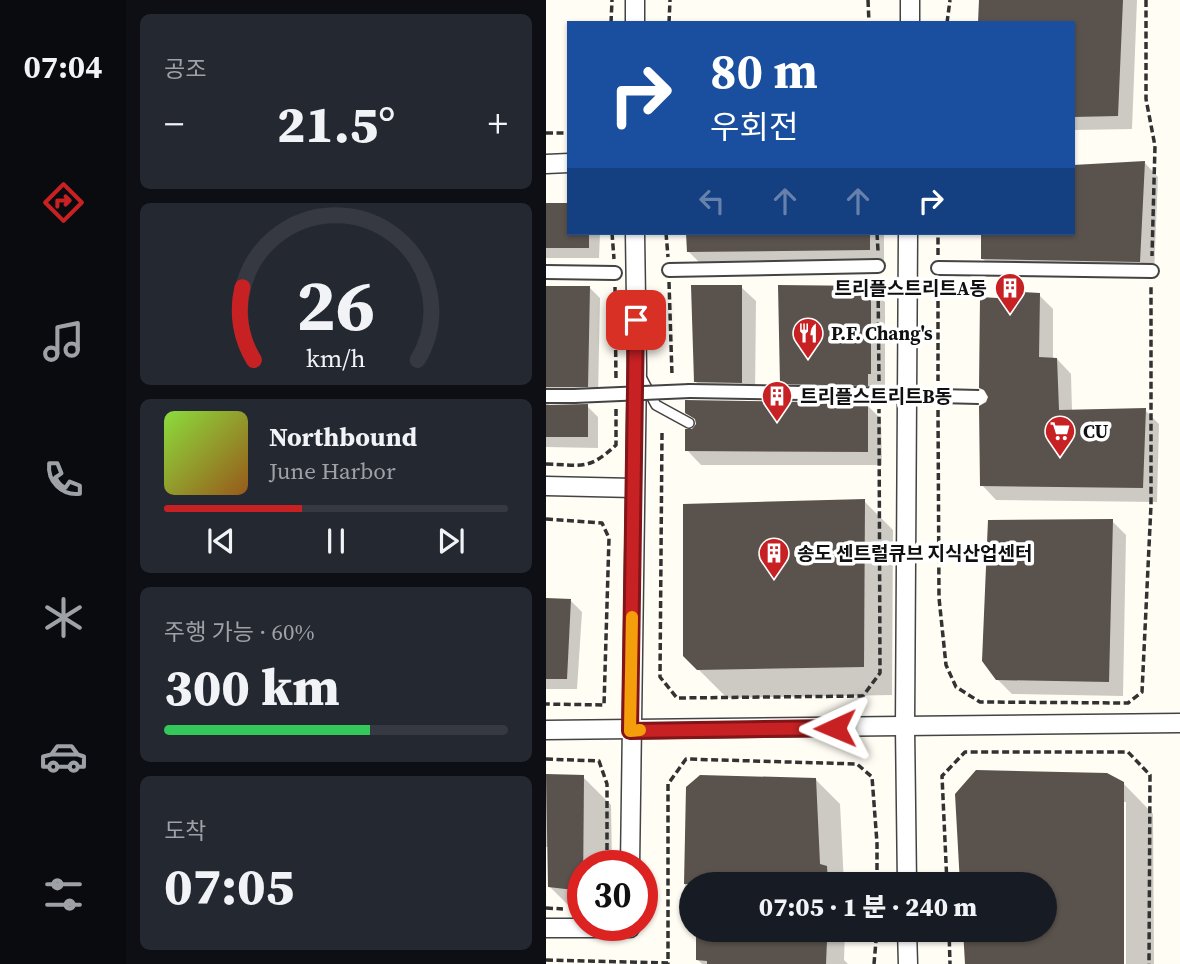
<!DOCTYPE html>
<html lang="ko">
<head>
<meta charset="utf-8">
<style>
  :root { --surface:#171b24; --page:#242831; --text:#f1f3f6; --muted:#9ea1a6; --line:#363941; --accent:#c82123 }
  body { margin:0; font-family:"Source Serif 4","Noto Sans KR",serif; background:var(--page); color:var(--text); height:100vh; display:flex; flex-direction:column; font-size:26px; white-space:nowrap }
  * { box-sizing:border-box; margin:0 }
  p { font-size:23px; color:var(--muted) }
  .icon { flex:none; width:38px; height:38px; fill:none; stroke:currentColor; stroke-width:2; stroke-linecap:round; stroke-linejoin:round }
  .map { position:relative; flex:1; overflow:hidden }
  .side { display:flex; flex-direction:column; gap:14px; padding:14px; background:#0d0f14; width:420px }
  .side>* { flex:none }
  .hud { position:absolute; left:21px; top:21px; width:508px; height:214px; border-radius:0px; box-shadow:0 2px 5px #0004; background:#1a4fa0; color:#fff; overflow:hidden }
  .speed { position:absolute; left:21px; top:850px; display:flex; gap:14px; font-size:35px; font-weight:700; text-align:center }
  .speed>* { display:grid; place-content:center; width:91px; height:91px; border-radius:50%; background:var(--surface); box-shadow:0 2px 5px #0004; line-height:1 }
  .speed .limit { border:10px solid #d22; background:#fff; color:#111 }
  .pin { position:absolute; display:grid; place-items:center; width:60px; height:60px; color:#fff; margin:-30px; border-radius:14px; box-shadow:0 4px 10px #0006 }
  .me { position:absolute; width:77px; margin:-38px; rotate:269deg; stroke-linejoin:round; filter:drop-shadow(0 0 5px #0008) }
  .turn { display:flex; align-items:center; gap:24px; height:147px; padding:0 28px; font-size:32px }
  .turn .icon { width:91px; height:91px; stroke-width:2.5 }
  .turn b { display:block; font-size:49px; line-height:60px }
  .lanes { display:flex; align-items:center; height:66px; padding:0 28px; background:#0003; justify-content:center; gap:35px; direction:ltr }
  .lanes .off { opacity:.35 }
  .big { font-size:52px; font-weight:800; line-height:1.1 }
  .side .tile { flex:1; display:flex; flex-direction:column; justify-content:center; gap:10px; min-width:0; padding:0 24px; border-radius:10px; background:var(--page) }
  .side .dial { align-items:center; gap:0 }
  .dial svg { height:182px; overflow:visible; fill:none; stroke:var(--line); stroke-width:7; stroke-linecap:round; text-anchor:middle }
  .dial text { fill:var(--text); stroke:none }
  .song { display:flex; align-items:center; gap:21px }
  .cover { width:84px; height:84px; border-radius:10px; background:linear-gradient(135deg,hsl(90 70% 55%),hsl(30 70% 35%)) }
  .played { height:7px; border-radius:4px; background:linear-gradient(90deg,var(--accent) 40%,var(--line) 40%) }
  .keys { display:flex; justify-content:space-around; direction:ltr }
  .heat { display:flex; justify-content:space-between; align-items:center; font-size:38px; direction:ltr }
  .charge { height:10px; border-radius:5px; background:linear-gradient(90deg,#34c759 60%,var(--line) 0) }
  .trip { position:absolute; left:133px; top:872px; width:378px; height:70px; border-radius:35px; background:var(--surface); box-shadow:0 2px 5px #0004; font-weight:800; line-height:70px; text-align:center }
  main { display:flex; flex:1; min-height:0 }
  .dock { display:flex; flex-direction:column; width:126px; justify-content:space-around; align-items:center; background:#090b0e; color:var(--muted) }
  .dock .icon { width:49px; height:49px }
  .dock .on { color:var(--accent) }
  .dock b { font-size:32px; color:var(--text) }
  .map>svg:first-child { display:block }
  .shadow { fill:#0003 }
  .building { fill:#5a524c }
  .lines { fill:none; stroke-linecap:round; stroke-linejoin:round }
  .service-casing { stroke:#434343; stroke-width:12 }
  .pedestrian-casing { stroke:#434343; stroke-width:16 }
  .minor-casing { stroke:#434343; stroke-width:21 }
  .path { stroke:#323232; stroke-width:3.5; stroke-dasharray:7 3.5; stroke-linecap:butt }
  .service { stroke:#fff; stroke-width:9 }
  .pedestrian { stroke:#fff; stroke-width:12 }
  .minor { stroke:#fff; stroke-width:18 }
  .pedestrian-bridge-casing { stroke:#434343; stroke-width:16; stroke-linecap:butt }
  .pedestrian-bridge { stroke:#fff; stroke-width:12 }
  .route-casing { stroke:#821517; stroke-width:18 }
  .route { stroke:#c82123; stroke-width:12 }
  .slow { stroke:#f59e0b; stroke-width:12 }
  .labels { text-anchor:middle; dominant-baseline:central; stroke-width:7; stroke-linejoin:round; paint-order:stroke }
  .poi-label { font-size:19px; font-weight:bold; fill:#101010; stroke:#fff; text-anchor:start }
</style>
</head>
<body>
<main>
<nav class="dock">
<b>07:04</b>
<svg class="icon on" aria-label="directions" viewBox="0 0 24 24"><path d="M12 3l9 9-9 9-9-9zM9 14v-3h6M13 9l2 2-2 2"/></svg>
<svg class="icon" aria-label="music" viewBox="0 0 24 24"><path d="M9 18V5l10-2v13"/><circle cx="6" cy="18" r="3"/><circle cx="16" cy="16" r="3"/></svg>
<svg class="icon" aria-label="phone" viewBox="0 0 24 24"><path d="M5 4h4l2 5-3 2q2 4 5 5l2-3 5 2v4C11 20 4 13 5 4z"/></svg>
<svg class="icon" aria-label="climate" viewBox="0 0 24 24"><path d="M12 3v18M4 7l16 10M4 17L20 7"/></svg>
<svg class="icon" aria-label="car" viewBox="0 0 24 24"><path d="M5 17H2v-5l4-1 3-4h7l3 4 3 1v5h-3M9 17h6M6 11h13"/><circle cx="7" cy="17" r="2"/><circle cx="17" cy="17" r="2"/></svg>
<svg class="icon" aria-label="filters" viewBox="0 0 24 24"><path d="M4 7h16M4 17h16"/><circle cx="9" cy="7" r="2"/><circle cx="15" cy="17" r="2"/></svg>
</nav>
<section class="side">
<div class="tile"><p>공조</p>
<div class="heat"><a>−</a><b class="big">21.5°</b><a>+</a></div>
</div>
<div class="tile dial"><svg viewBox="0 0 100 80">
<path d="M14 69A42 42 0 1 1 86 69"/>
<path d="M14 69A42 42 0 0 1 9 37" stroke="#c82123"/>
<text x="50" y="56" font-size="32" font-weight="700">26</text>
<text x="50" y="72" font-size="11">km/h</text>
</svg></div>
<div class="tile">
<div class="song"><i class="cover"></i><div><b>Northbound</b><p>June Harbor</p></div></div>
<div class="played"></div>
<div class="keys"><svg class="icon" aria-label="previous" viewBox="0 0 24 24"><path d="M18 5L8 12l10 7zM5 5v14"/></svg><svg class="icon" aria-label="pause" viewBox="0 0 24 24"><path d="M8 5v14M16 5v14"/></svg><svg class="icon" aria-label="next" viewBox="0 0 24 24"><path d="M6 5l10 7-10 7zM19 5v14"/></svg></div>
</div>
<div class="tile"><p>주행 가능 · 60%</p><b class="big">300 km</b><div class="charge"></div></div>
<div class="tile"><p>도착</p><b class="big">07:05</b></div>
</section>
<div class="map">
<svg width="634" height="964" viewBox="0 0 634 964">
  <rect width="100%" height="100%" fill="#fffdf4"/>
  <g class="shadow">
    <polygon points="434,0 591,0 586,129 527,130 527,23"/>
    <polygon points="598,162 612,177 608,276 451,273 437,259 437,233 527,233 527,167"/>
    <polygon points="0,205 23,233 54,233 53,258 0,258"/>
    <polygon points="142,233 338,233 338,264 157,266 143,252"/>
    <polygon points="43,287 54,298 52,397 6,399 2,406 41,406 52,417 52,448 0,447 0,288"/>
    <polygon points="195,287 210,301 209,397 164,396 150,382"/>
    <polygon points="324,288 339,302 339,387 335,387 335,399 250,397 236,383"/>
    <polygon points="493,295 507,309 507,359 511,359 525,374 526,411 599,410 613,424 611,502 450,500 436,485 444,396 435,388 469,301"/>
    <polygon points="321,405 335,419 336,465 155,465 141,450 147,431 152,423 141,412"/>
    <polygon points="318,501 347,530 346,695 181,698 139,656"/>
    <polygon points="566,521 580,535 577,696 466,694 451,679"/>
    <polygon points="0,600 25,601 36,612 31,689 0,689"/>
    <polygon points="0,776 37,777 65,805 66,866 37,866 37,916 32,915 4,887 4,847 0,847"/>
    <polygon points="269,779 294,804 298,884 145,884 145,924 138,917 142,788"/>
    <polygon points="577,783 607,814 608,964 580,964 580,802 576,802 576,964 421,964 499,929 499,884"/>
    <polygon points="151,929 301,929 299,930 298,960 302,964 156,964 152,960"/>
  </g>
  <g class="building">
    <polygon points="433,0 577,0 572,116 527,117 527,23 432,23"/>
    <polygon points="599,161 594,262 435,259 435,233 527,233 527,165"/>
    <polygon points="0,203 23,203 23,233 43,233 43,248 0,248"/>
    <polygon points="140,233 324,233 324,250 141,252"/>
    <polygon points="145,285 196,285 196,383 148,382"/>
    <polygon points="232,285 325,286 325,374 322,374 322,386 234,384"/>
    <polygon points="0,286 44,286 42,387 0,387"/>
    <polygon points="476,292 494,293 493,357 511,358 513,410 600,408 597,488 434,486 433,406 440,402 442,397 438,390 433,388 434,297 469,299"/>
    <polygon points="139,400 322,403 322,452 139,451 139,429 146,429 150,424 149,419 139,413"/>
    <polygon points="42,404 42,437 0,437 0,405"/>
    <polygon points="319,499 318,667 151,670 137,656 137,504"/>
    <polygon points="567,519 563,682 450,680 436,661 442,520"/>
    <polygon points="0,598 25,599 21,679 0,679"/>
    <polygon points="430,770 561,773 578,782 578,964 419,964 417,929 499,929 499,884 414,884 409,794"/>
    <polygon points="0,774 38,775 37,891 2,887"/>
    <polygon points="154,775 270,778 274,864 281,866 282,884 138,884 140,787"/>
    <polygon points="150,929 274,929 274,938 281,940 280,964 161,964 161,961 150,960"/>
  </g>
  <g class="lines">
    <g class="service-casing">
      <polyline id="service" points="94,375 110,405 143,423"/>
    </g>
    <g class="pedestrian-casing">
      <g id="pedestrian">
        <polyline points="392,268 606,271"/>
        <polyline points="123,270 332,266"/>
        <polyline points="0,272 69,273"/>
        <polyline points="144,391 311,394"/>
        <polyline points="0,396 28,396"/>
      </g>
    </g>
    <g class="minor-casing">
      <g id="minor">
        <polyline points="89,23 89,0"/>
        <polyline points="364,23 364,0"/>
        <polyline points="0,164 23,163"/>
        <polyline points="0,486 88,488"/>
        <polyline points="0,730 634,723"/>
        <polyline points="84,866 91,368 89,233"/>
        <polyline points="361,884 359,727 362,233"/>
        <polyline points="0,928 84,928 84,926"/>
        <polyline points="361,929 362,964"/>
      </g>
    </g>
    <g class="path">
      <polyline points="322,0 323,23"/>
      <polyline points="600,0 600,99 609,146 606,256"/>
      <polyline points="65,23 66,0"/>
      <polyline points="123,23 124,0"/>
      <polyline points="401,23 404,0"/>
      <polyline points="0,133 23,133"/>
      <polyline points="66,233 68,259"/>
      <polyline points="120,233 122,257"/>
      <polyline points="331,233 332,251"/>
      <polyline points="392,255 392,233"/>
      <polyline points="332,280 333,381"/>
      <polyline points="392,280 392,381"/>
      <polyline points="123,282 126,375"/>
      <polyline points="69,287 70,381"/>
      <polyline points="392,410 393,598 400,665 410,687 434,702 582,703 596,692 605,505 605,285"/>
      <polyline points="116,433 114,677 131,698 317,696 334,673 333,409"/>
      <path d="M0,464C36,465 42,471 70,445V406"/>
      <polyline points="0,519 56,523 63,538 58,705 0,704"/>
      <polyline points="0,759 53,761 61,784 61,866"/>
      <polyline points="401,884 396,776 419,752 582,752 604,775 603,964"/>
      <polyline points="0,908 17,909"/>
      <polyline points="403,929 404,964"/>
      <polyline points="0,960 122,963 122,784 140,759 311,764 326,777 331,843 331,884"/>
      <polyline points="328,964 331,929"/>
    </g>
    <use href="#service" class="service"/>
    <use href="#pedestrian" class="pedestrian"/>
    <use href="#minor" class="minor"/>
    <g class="pedestrian-bridge-casing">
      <g id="pedestrian-bridge">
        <polyline points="311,394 433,397"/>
        <polyline points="28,396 144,391"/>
      </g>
    </g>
    <use href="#pedestrian-bridge" class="pedestrian-bridge"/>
  </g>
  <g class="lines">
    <g class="route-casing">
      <polyline id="route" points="90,320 84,731 289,728"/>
    </g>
    <use href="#route" class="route"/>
    <polyline class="slow" points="86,617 84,731 94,730"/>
  </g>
  <defs>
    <g id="building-pin" transform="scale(1.575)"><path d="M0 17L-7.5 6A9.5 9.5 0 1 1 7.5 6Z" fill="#c82123" stroke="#fff"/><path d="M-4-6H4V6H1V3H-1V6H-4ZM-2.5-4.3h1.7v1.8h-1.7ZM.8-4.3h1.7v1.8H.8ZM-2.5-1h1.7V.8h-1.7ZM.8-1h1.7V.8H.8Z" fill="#fff"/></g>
    <g id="restaurant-pin" transform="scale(1.575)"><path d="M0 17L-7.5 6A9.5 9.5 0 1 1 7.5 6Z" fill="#c82123" stroke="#fff"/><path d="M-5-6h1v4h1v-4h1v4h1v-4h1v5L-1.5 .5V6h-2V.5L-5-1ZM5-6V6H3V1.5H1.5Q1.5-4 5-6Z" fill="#fff"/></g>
    <g id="supermarket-pin" transform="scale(1.575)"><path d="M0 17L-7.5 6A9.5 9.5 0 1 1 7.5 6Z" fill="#c82123" stroke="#fff"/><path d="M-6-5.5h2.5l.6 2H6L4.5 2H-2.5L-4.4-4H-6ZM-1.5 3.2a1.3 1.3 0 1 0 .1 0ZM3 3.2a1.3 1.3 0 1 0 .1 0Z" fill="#fff"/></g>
  </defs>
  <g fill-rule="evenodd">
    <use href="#building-pin" x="464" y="288"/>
    <use href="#restaurant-pin" x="262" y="333"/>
    <use href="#building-pin" x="231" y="396"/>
    <use href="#supermarket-pin" x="514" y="431"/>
    <use href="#building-pin" x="228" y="553"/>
  </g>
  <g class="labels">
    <g class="poi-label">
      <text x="441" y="288" text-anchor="end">트리플스트리트A동</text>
      <text x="285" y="333">P.F. Chang's</text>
      <text x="254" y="396">트리플스트리트B동</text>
      <text x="537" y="431">CU</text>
      <text x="251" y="553">송도 센트럴큐브 지식산업센터</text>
    </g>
  </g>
</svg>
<div class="speed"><div class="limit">30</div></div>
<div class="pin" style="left:90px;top:320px;background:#d93025"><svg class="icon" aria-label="arrive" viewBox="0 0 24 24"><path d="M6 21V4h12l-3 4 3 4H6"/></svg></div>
<svg class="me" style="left:289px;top:728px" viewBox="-20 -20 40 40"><path d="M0-17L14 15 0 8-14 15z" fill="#c82123" stroke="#fff" stroke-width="4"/></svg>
<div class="trip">07:05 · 1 분 · 240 m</div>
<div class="hud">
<div class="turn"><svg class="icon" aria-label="right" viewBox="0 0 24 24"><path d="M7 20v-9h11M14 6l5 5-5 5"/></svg><div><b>80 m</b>우회전</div></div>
<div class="lanes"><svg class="icon off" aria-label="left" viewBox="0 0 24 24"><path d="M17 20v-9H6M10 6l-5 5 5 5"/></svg><svg class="icon off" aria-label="ahead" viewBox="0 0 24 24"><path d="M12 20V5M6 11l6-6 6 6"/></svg><svg class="icon off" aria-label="ahead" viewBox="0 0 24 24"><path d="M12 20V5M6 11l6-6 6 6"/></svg><svg class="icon" aria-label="right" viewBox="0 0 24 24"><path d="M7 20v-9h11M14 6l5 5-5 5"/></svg></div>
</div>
</div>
</main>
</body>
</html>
